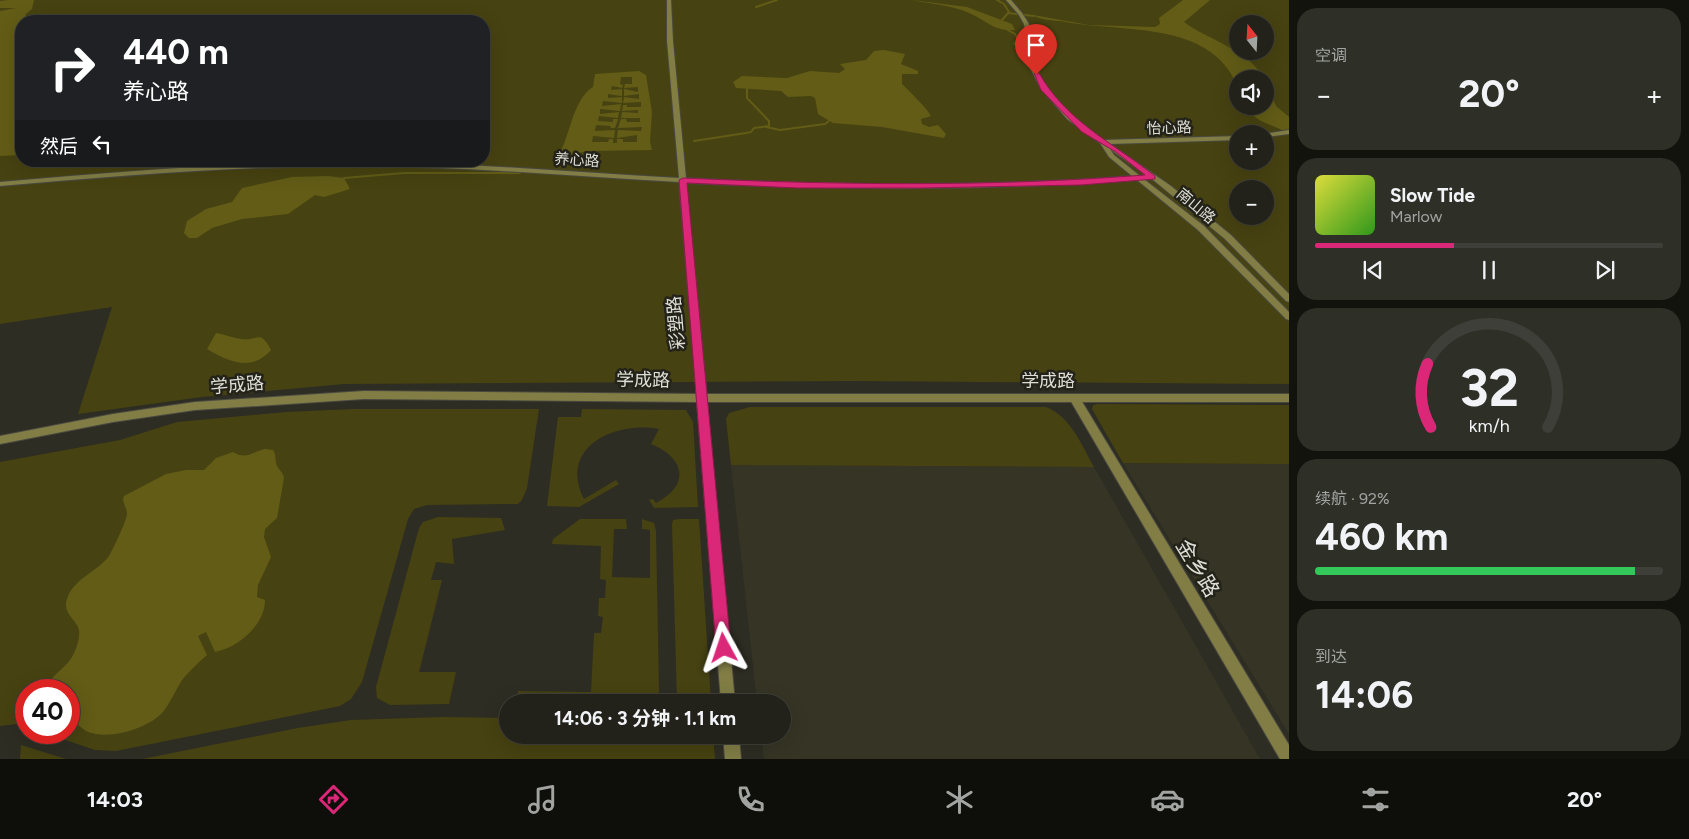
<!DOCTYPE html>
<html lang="zh">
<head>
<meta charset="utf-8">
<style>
  :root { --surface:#22221a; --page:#2e2f27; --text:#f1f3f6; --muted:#a2a4a2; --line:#3f3f39; --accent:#db2777 }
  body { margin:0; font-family:Figtree,"Noto Sans SC",sans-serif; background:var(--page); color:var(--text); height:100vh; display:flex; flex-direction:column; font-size:19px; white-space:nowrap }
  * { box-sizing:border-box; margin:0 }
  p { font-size:16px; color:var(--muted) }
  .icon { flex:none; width:28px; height:28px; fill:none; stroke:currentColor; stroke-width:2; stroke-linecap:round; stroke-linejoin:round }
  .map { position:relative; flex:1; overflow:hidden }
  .sheet { display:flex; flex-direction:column; gap:8px; padding:8px; background:#13130e; width:400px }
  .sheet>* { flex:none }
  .hud { position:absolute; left:15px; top:15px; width:475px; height:152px; border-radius:20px; box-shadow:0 5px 20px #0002,0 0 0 1px var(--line); background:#202124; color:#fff; overflow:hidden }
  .needle { width:32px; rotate:342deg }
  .buttons { position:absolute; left:1229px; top:15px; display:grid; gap:10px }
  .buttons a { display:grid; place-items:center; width:45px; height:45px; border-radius:50%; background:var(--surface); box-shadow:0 5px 20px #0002,0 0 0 1px var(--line); font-size:25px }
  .speed { position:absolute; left:15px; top:679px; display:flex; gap:10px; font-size:25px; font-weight:700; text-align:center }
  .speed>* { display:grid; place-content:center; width:65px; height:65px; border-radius:50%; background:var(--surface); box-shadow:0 5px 20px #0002,0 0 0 1px var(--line); line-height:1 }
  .speed .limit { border:8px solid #d22; background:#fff; color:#111 }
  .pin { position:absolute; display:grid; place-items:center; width:42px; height:42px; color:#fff; margin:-51px -21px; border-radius:50% 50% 50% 0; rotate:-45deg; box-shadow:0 0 5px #0007 }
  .pin .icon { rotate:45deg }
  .me { position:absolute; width:55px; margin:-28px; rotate:355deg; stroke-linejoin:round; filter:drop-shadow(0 0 4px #0008) }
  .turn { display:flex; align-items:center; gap:18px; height:105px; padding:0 25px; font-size:22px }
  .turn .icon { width:65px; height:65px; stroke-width:2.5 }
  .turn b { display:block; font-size:35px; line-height:42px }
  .then { display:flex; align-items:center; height:48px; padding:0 25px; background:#0003; gap:10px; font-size:19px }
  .big { font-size:38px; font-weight:700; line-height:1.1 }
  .sheet .tile { flex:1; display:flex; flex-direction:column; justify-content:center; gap:8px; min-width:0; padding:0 18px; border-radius:20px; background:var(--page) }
  .sheet .dial { align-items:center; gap:0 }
  .dial svg { height:130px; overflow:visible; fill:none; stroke:var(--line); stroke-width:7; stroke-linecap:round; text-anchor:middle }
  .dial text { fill:var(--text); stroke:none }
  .song { display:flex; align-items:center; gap:15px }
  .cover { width:60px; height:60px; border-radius:8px; background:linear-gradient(135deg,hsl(60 70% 55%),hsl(110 70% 35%)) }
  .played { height:5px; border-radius:2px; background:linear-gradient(90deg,var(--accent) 40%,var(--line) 40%) }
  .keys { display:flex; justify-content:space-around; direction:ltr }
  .heat { display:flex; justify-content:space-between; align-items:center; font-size:28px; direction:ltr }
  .charge { height:8px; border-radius:4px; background:linear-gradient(90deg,#34c759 92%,var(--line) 0) }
  .trip { position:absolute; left:499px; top:694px; width:292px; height:50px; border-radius:25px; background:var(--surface); box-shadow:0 5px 20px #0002,0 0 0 1px var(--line); font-weight:700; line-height:50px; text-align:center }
  .tab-bar { display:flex; height:80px; justify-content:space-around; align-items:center; background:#0e0e0a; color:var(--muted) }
  .tab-bar .icon { width:35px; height:35px }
  .tab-bar .on { color:var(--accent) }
  .tab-bar b { font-size:22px; color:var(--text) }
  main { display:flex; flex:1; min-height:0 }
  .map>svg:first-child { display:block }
  .built { fill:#363424 }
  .green { fill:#474211; fill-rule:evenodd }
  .water { fill:#625c17; fill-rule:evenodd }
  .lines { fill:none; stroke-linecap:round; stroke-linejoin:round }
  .stream { stroke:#625c17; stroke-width:2 }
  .minor-casing { stroke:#494940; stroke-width:2 }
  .tertiary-casing { stroke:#494940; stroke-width:2 }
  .minor { fill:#817d45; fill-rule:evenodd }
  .tertiary { fill:#817d45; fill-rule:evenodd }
  .route { fill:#db2777; stroke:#8e194d }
  .labels { text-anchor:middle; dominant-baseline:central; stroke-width:5; stroke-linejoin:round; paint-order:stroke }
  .far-street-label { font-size:15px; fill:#deded7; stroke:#242319 }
  .street-label { font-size:18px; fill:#deded7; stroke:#242319 }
  .near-street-label { font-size:21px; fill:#deded7; stroke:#242319 }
</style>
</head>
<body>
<main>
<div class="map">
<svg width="1289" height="759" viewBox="0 0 1289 759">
  <rect width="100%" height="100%" fill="#2d2d23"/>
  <g class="built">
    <polygon points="1123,463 1289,464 1289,734"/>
    <polygon points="731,465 1094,467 1260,759 764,759 761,735 782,735 782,702 757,702"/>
  </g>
  <g class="green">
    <path d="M0,0H1289V384L853,381L344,384L202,397L78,414L112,307L0,324ZM21,21H484V161H21ZM1238,24H1265V51H1238ZM1238,79H1265V106H1238ZM1238,134H1265V161H1238ZM1238,189H1265V216H1238Z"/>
    <polygon points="1098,404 1289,405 1289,464 1123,463 1092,409 1093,405"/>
    <path d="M750,407H1046C1071,417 1081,444 1094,467L731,465L726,419L729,413Z"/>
    <polygon points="354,409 539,409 527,488 522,500 518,504 427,505 414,509 408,519 362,682 351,699 340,706 116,751 95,750 45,733 69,732 69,690 26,690 26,726 17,724 0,726 0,462 120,440 177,422 286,412"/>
    <path d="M582,409L686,410L693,422L698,507L654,508L649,500L653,499L656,503C691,485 685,458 651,444L659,429C615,421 558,447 584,499L616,480L619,484L579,507L547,506L558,417H581Z"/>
    <polygon points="438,517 501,518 505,530 452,539 454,564 436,562 431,580 442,580 419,672 456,672 449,704 390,705 377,698 376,687 419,528 423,522"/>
    <polygon points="580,519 626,519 627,529 614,529 612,577 650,578 650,530 642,529 642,519 654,523 656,531 659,691 655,702 517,702 518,691 591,692 594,633 601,633 603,617 598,616 599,598 605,598 606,580 600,579 601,546 552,544 553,539"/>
    <polygon points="679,519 699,519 711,702 677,702 672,525 673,520"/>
    <polygon points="443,717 507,718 508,735 713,735 715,759 142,759 298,728 351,720"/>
    <polygon points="21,745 66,759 20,759"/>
  </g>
  <g class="water">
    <polygon points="8,0 34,0 32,9 26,14 25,20 66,14 106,21 21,21 21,155 0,156 0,11 16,8 0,8 0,1"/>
    <path d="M912,0L967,7L1012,24L1015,30C992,31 988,21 969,13C952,5 930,4 912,0Z"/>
    <path d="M1183,0H1210L1184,22C1208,40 1250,50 1264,79H1238L1237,85C1209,20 1124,33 1066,22C1056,20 1041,21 1033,15L1089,25L1155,27L1160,24L1159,18Z"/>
    <polygon points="367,15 411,17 431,21 324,21"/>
    <path d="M884,50L905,54L901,64L918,71V74H902V84C910,92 926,107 931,116L921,119L922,124L929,127L938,125L946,134L944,138L882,127L833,123L818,114L815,98L811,96L788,97L781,91L736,88L733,82L742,76L787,78L810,71L839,73L845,69L840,64L866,60L874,51Z"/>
    <path d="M639,71L646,75L652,112L650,142L652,150L589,151L553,158C556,153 561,152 563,146C571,128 575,98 593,87L595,74ZM621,77H632V84H625L624,88L638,87V92L624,89V96L639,94V99L624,97L623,103L641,102V107H627V105H623L622,111L638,110V113L622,112L621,118H640V122H627L626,119H621L618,128L642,127L641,131L618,130L617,138L637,135V142H623V139H617V143H613V139H609L608,142H592L593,136L614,138L615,130L595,131L596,125L610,126L611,128H615L618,119H613V122L598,121L599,116L618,118L619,112L600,114V109L620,111L621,104L602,106L603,101L622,103V97L608,98V94L622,96V89L611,90L612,86L622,88L623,85L620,84Z"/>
    <polygon points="1265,81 1276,106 1289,117 1289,133 1261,121 1239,106 1265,106"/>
    <polygon points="328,176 344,178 350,189 324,197 315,195 288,214 242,219 212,228 197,238 189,238 184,233 187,221 206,209 232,202 242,188 292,177"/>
    <path d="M216,333C224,334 232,338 241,339C258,341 260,329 271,350C252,372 229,362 207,349Z"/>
    <path d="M265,449L273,450C276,455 275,457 276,463C277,469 283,471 284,478L277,518L265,529L264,537L271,557L258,585L257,597L265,600C265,625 238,648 215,652L206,632L198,636L207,655C198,663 189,671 182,680C175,691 170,704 162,713C147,729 107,741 86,731C80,727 74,721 69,716V690L47,689C51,673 68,668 74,653C77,647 80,637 79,630C76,619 62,613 67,599C73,579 97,572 109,556C113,549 126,522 127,514C127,507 121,502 124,496L166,474L186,470H204L216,458L233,452C246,460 252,452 265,449Z"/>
  </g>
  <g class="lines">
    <g class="stream">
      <polyline points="997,0 1004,4 1009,12 1001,21"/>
      <polyline points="756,7 777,0"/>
      <polyline points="1008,13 1034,16"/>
      <polyline points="1006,29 1015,34 1018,39 1014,44"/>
      <polyline points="766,127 780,130 825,124 829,121"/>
      <polyline points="694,141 746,133 751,132 754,128 769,126 769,121 747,98 747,88"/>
      <polyline points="344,178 404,173 520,173"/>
    </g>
    <g class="minor-casing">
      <g id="minor">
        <path d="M667,0H671L673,41L686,178C834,186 983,187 1132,176L1109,157L1100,143L1067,119L1040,87L1027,62L1026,36L1024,24L1019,15L1006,0H1011L1022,13L1029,24L1031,36L1033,62L1045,86L1072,116L1103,140L1238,136V140L1110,144L1171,186L1231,235L1289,294V302L1286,301L1225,239L1152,179L1145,180L1204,226L1289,312V320L1286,319L1198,230L1137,180C987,191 836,190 686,183L707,398L702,402L697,398L679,182C570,176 460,166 351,166C233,166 117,176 0,186V182C117,172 233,162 351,162C460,162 570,172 679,178L667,41ZM1110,149L1146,175L1140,176L1114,155Z"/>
        <polygon points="1289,130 1289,134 1265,137 1265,134 1263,134"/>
        <polygon points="1074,394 1078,395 1289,745 1289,759 1280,759 1069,398"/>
      </g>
    </g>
    <g class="tertiary-casing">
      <g id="tertiary">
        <polygon points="364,391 702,394 1289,394 1289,402 707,402 735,702 721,702 697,402 364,399 195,410 113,422 0,444 0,436 113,414 195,402"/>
        <polygon points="723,735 739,735 741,759 725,759"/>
      </g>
    </g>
    <use href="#minor" class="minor"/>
    <use href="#tertiary" class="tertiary"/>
  </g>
  <path class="route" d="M1034,73H1039C1066,121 1113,143 1155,176V179L1081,185L922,188H798L687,183L731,648L729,653L724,656L718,653L716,648L679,180L683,178C837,185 991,187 1145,175L1116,152L1082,132L1041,90Z"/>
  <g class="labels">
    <g class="far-street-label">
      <text transform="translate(1169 128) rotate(-2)">怡心路</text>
      <text transform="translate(577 160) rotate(3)">养心路</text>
      <text transform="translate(1196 206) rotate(40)">南山路</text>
    </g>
    <g class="street-label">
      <text transform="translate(676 323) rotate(-95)">彩塑路</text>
      <text transform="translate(643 380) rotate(1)">学成路</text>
      <text x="1048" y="381">学成路</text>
      <text transform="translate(237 385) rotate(-5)">学成路</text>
    </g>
    <g class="near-street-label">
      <text transform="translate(1198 568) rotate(59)">金乡路</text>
    </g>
  </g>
</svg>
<div class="buttons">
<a><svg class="needle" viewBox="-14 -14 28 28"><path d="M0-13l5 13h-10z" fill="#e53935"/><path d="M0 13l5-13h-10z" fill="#a2a4a2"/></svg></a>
<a><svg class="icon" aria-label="sound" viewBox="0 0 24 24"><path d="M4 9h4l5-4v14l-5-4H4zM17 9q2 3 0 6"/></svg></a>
<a>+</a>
<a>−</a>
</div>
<div class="speed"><div class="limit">40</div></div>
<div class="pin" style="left:1036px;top:75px;background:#d93025"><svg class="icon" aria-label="arrive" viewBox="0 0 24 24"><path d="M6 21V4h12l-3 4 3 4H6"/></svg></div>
<svg class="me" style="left:724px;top:648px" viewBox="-20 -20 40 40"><path d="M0-17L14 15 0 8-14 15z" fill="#db2777" stroke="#fff" stroke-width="4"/></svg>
<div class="trip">14:06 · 3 分钟 · 1.1 km</div>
<div class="hud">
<div class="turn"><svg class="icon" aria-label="right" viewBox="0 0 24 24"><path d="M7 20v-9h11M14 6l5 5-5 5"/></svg><div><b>440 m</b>养心路</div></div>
<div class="then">然后<svg class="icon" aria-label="left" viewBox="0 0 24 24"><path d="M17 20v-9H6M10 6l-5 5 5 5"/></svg></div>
</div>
</div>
<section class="sheet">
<div class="tile"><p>空调</p>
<div class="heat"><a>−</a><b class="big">20°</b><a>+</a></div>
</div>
<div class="tile">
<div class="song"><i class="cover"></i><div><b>Slow Tide</b><p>Marlow</p></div></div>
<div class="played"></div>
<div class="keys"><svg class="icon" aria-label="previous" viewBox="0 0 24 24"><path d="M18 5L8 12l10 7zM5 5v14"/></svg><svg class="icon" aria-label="pause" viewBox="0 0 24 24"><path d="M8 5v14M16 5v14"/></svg><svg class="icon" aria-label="next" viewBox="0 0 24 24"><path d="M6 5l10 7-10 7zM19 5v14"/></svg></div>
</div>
<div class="tile dial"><svg viewBox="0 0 100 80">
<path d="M14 69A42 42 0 1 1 86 69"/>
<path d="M14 69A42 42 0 0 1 12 30" stroke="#db2777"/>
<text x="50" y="56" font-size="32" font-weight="700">32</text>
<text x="50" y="72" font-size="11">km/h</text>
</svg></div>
<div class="tile"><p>续航 · 92%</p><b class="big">460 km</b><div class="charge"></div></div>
<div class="tile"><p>到达</p><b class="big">14:06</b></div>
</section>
</main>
<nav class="tab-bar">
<b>14:03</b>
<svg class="icon on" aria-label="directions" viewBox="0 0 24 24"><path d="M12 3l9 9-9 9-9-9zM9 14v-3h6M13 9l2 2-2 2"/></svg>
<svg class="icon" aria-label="music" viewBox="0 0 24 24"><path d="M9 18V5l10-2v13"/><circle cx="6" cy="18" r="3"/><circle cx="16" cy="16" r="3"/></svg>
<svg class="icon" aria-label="phone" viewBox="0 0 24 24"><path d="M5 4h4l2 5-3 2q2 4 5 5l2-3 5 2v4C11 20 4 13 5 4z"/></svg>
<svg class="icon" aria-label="climate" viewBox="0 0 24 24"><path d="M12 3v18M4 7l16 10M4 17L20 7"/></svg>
<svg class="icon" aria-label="car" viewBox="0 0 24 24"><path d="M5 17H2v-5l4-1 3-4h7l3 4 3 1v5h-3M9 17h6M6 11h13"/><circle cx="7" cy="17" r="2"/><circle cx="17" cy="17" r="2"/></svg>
<svg class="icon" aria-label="filters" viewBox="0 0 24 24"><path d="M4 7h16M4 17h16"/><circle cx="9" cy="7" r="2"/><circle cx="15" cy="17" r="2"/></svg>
<b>20°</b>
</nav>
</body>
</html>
